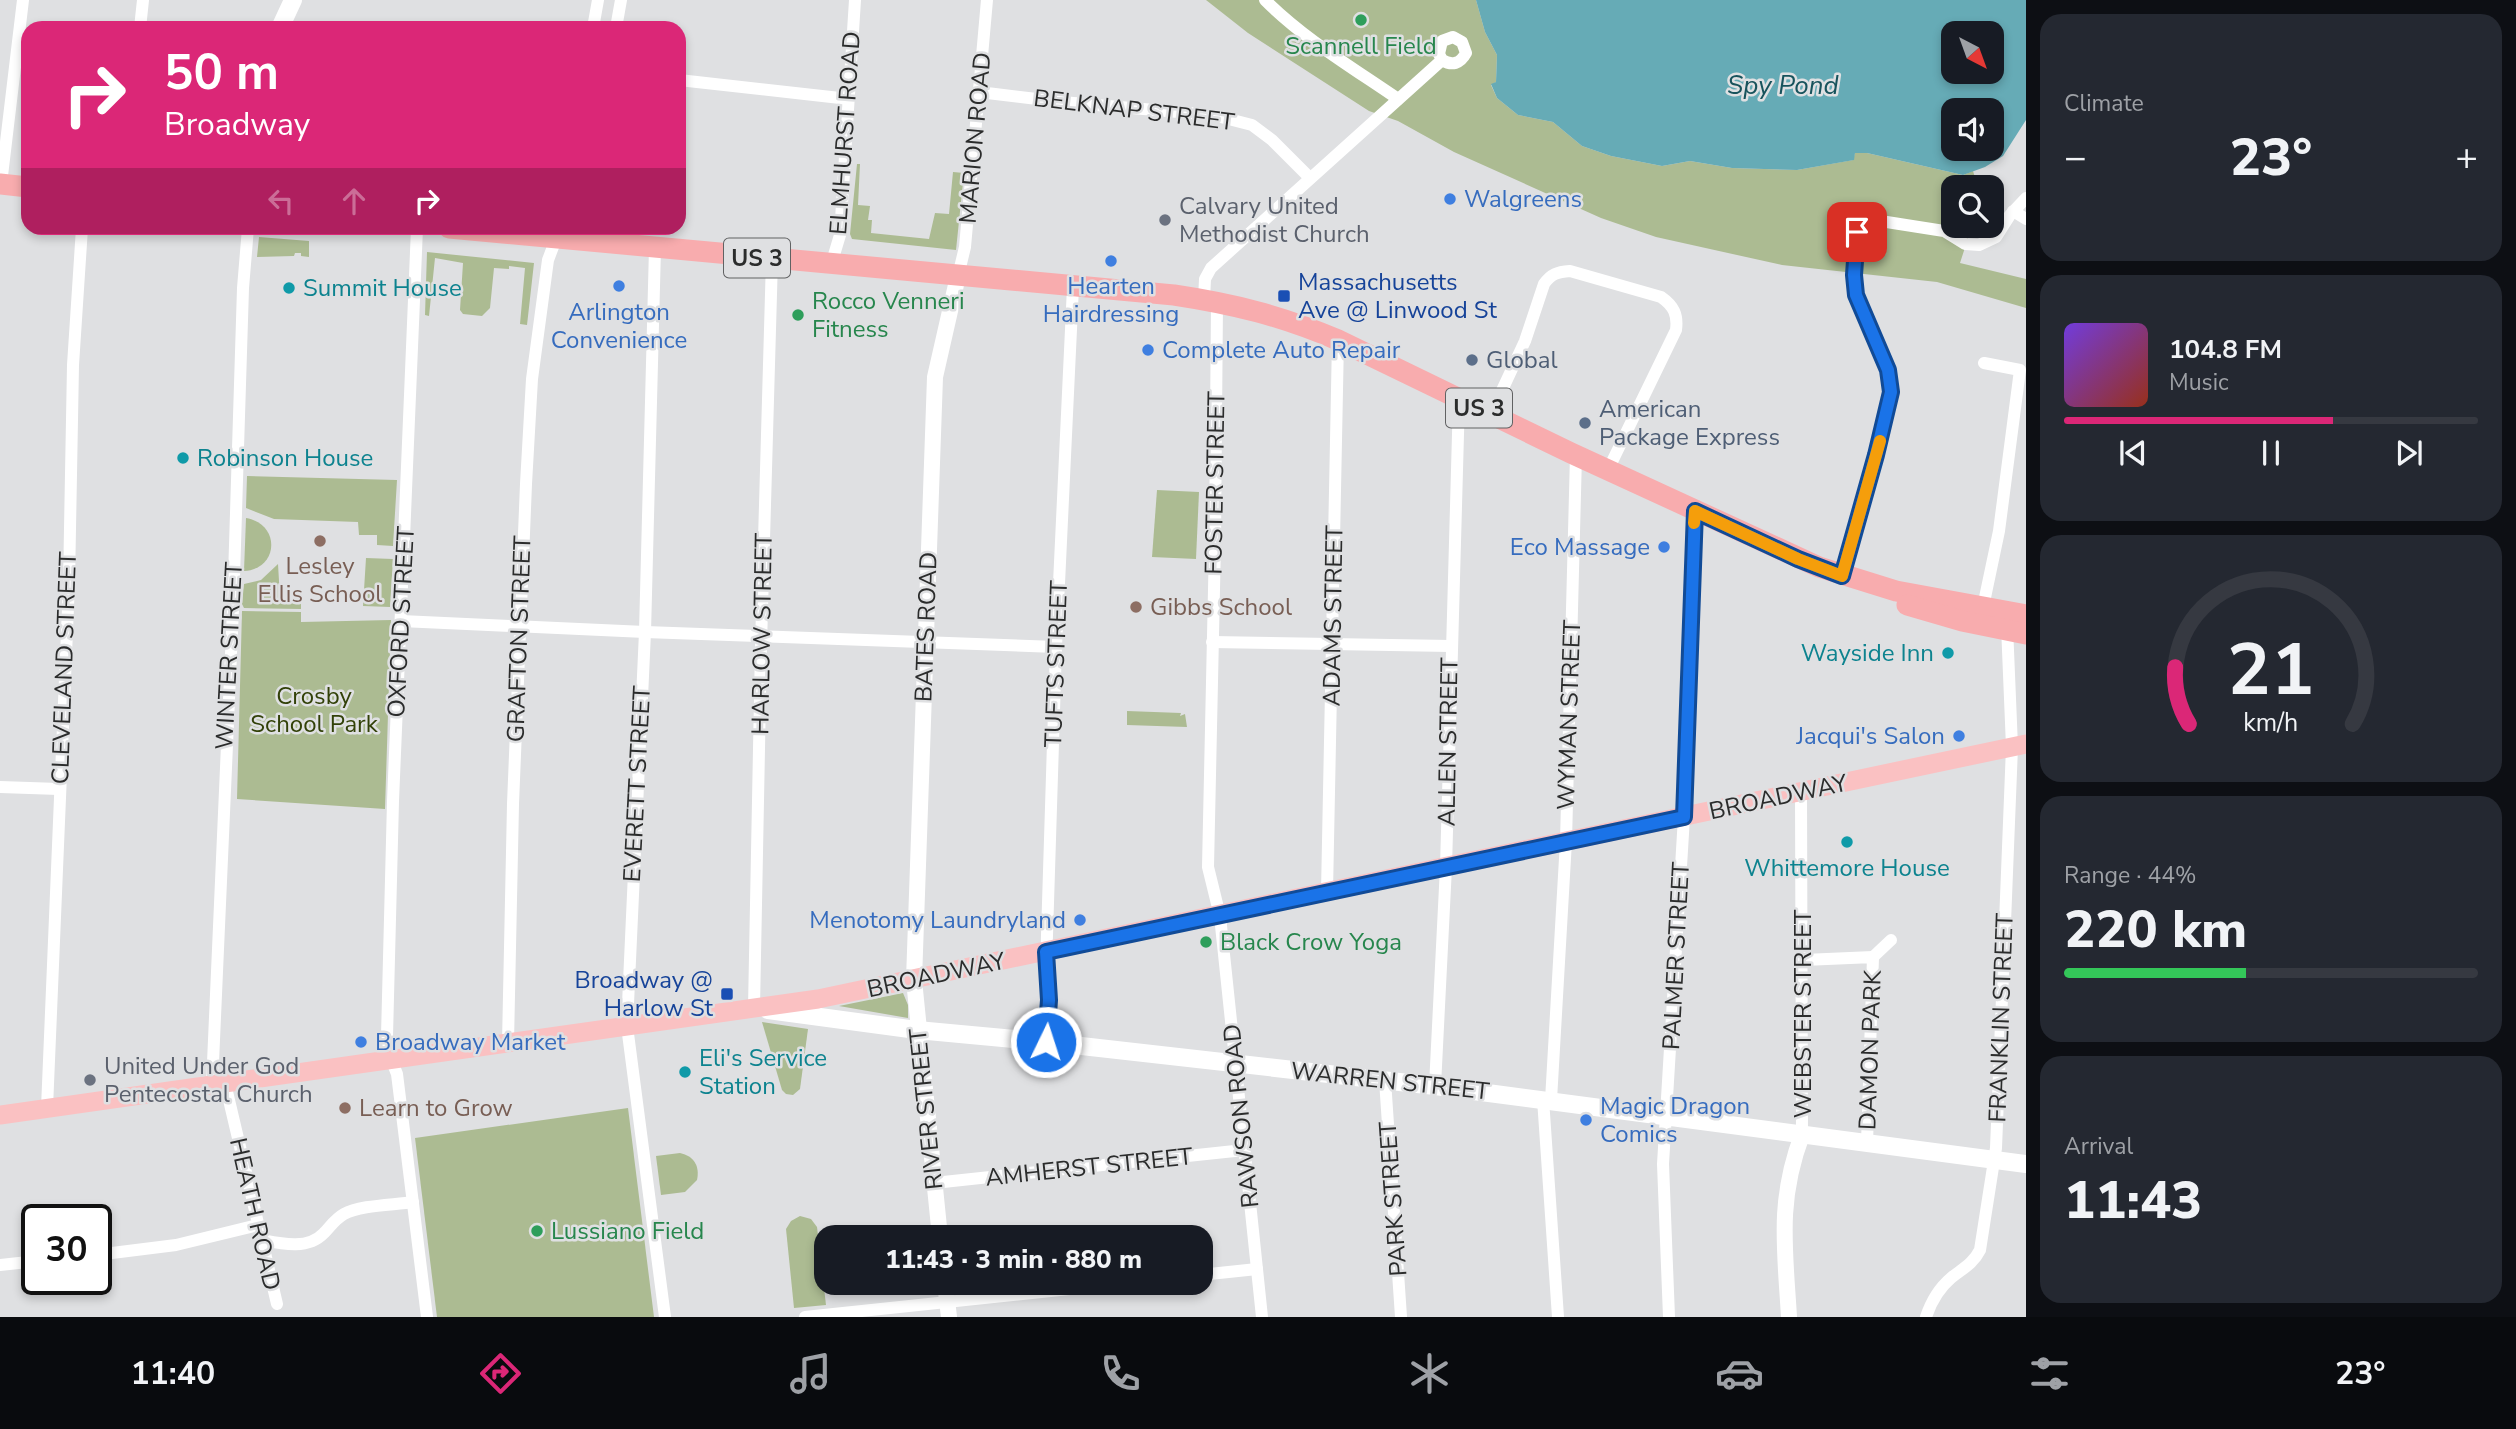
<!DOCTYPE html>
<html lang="en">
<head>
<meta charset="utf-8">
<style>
  :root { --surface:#171b24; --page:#242831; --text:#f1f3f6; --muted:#9ea1a6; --line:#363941; --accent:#db2777 }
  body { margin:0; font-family:"Nunito Sans",sans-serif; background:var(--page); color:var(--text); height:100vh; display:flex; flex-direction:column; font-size:26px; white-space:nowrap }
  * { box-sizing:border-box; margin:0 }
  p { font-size:23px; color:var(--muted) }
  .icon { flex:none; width:38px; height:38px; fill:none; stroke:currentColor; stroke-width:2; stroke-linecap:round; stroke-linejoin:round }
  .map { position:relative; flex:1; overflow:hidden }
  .sheet { display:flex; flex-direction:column; gap:14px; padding:14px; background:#0d0f14; width:490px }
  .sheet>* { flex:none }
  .guide { position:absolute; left:21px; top:21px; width:665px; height:214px; border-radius:21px; box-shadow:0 4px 10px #0003; background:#db2777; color:#fff; overflow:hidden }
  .needle { width:46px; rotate:139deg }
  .buttons { position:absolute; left:1941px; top:21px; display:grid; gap:14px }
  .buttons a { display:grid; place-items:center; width:63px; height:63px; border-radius:14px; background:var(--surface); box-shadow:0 4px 10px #0003; font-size:35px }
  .speed { position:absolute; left:21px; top:1204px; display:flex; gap:14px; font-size:35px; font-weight:700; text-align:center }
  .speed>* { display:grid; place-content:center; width:91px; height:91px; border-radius:50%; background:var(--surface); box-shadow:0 4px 10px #0003; line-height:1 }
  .speed .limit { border:4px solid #111; border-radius:10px; background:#fff; color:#111 }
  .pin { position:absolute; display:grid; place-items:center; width:60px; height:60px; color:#fff; margin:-30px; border-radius:14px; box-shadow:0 4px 10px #0006 }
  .me { position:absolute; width:77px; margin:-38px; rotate:4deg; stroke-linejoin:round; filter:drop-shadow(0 0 5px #0008) }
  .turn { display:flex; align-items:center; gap:24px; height:147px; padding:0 28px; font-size:32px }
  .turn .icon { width:91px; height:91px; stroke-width:2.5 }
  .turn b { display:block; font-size:49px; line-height:60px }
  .lanes { display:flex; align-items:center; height:66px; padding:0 28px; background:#0003; justify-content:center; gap:35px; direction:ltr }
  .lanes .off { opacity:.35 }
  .big { font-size:52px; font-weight:800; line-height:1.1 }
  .sheet .card { flex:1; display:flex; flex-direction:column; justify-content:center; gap:10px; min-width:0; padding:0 24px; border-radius:21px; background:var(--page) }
  .sheet .dial { align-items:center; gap:0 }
  .dial svg { height:182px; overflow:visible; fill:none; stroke:var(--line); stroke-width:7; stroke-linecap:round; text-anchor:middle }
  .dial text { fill:var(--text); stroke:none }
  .song { display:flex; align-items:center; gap:21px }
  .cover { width:84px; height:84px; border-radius:10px; background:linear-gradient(135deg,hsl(260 70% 55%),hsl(10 70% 35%)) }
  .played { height:7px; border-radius:4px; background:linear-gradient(90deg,var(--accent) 65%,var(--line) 65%) }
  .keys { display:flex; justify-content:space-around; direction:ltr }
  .heat { display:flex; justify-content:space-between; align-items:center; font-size:38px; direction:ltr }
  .charge { height:10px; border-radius:5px; background:linear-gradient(90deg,#34c759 44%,var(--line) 0) }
  .trip { position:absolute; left:814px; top:1225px; width:399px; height:70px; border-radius:21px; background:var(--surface); box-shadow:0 4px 10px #0003; font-weight:800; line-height:70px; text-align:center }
  .tab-bar { display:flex; height:112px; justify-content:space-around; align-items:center; background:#090b0e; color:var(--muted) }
  .tab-bar .icon { width:49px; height:49px }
  .tab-bar .current { color:var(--accent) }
  .tab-bar b { font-size:32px; color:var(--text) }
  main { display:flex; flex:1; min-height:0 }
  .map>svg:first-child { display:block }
  .green { fill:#acbb92 }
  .water { fill:#66abb6; fill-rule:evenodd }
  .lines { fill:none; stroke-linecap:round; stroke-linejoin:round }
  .minor { stroke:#fff; stroke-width:12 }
  .tertiary { stroke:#fff; stroke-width:16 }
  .secondary { stroke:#fff; stroke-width:18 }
  .primary { stroke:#fac1c2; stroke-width:19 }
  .trunk { stroke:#f8acae; stroke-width:21 }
  .route-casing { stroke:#114b97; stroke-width:18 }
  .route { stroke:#1a73e8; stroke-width:12 }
  .slow { stroke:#f59e0b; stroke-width:12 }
  .leisure-dot { fill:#2e9e5b; stroke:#dfe0e2; stroke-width:2.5 }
  .shop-dot { fill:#3f7fe0; stroke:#dfe0e2; stroke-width:2.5 }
  .worship-dot { fill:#6b7280; stroke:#dfe0e2; stroke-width:2.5 }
  .culture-dot { fill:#0f9aa8; stroke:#dfe0e2; stroke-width:2.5 }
  .transit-dot { fill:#1a4fb4; stroke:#dfe0e2; stroke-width:2.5 }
  .service-dot { fill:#5c6f8a; stroke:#dfe0e2; stroke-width:2.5 }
  .education-dot { fill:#8d6e63; stroke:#dfe0e2; stroke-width:2.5 }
  .labels { text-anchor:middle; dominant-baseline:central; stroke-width:5; stroke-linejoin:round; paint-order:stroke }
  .shield { fill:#dfe0e2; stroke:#616263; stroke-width:2 }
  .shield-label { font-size:23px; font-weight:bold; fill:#2b2c2c }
  .leisure-label { font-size:24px; fill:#27864d; stroke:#dfe0e2; text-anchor:start }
  .street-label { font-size:24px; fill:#2b2c2c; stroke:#dfe0e2 }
  .shop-label { font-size:24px; fill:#366cbe; stroke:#dfe0e2; text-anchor:start }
  .worship-label { font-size:24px; fill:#5b616d; stroke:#dfe0e2; text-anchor:start }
  .transit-label { font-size:24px; fill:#164399; stroke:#dfe0e2; text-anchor:start }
  .culture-label { font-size:24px; fill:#0d838f; stroke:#dfe0e2; text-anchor:start }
  .service-label { font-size:24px; fill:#4e5e75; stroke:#dfe0e2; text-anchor:start }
  .education-label { font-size:24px; fill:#785e54; stroke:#dfe0e2; text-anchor:start }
  .park-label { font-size:24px; fill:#324108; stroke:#dfe0e2 }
  .water-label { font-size:26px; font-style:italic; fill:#17535c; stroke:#dfe0e2 }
</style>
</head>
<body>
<main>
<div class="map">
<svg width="2026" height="1317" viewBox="0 0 2026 1317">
  <rect width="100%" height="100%" fill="#dfe0e2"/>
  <g class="green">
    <polygon points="1206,0 1476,0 1485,32 1497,55 1496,82 1491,85 1497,98 1518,115 1553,122 1582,146 1611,156 1662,166 1690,161 1732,168 1797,170 1853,160 1855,153 1867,153 1963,175 1973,171 1978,187 1953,187 1953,226 1972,226 1960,263 2026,279 2026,308 1937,282 1782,265 1656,237 1601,218 1454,152 1398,121 1369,111 1248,33"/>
    <polygon points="857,164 860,164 858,205 870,206 868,220 872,220 871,233 929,239 935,213 949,214 953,172 964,173 956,250 852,239 850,234"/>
    <polygon points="259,237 309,241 309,257 301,256 301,253 295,253 294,256 257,257"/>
    <polygon points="427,252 534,263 527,325 520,324 525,268 509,266 509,269 494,268 490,308 482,316 463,314 460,310 463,263 435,258 429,316 425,315"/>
    <polygon points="247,476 397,480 393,546 377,545 377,535 359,535 358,522 274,519 246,508"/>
    <polygon points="1157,490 1199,492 1196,559 1152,557"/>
    <path d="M246,518C281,524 279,569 244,571Z"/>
    <polygon points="366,558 393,559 390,607 363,606"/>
    <polygon points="278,564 280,598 301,599 301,609 244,608 242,604 244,584 261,580"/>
    <polygon points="242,611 301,612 301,622 391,620 385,809 237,799"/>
    <polygon points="1127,711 1181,713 1180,716 1185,714 1187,727 1127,725"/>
    <polygon points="903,993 908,1005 908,1018 839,1006"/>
    <polygon points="762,1022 808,1029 800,1089 793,1095 786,1094 782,1090"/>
    <polygon points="628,1108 654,1317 437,1317 415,1138"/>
    <path d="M680,1153C694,1156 700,1166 697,1180L685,1192L661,1195L656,1156Z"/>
    <polygon points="800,1216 811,1219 817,1227 826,1305 794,1308 786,1229 791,1221"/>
  </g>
  <path class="water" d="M1476,0H2026V120L2003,156L1985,167L1963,175L1867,153H1855L1854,160L1797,170L1732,168L1690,161L1662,166L1611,156L1582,146L1553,122L1518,115L1497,98L1491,84L1496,82L1497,55L1485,32ZM1953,33H1992V72H1953ZM1953,110H1992V149H1953Z"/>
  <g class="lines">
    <g class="minor">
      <path d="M1265,0C1304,39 1353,68 1398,99"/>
      <polyline points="140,28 143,0"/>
      <polyline points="593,28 598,0"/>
      <polyline points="616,28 621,0"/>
      <polyline points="679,80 849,99"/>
      <polyline points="979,92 1062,102 1213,115 1252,125 1272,140 1310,178"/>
      <polyline points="1,184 23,0"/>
      <polyline points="2013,211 2026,219"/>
      <polyline points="417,228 393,801 387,1036 391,1059 397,1074 427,1317"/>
      <polyline points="655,248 645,632 627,1026 665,1317"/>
      <polyline points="831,265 840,235 855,0"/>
      <polyline points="958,276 965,247 987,0"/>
      <path d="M1204,300L1205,279L1211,268L1442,60C1452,66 1460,64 1466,53L1462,42L1453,37L1442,41L1439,54L1442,60"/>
      <polyline points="1217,302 1215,543 1208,867 1220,916 1262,1317"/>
      <path d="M1491,414L1525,341L1544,284C1551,274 1557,272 1570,271L1661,297C1674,306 1678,315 1676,330L1608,470"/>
      <polyline points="1842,576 1876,455 1892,387 1886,365 1856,295 1854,275 1859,227 1865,221 1874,220 1944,231 1965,244 1979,245 1996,237 2010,215 2026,198"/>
      <polyline points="1983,607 1999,531 2020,370 1984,363"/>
      <polyline points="401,621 645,632 1056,647"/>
      <polyline points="1212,642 1451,646"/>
      <polyline points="0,787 59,789"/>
      <polyline points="1801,792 1802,1135"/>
      <polyline points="1327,892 1338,340"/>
      <polyline points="1873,957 1891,940"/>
      <polyline points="1804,960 1873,957 1867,1143"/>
      <polyline points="754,1008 761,645 772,259"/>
      <polyline points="1046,1042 1049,1000 1046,967 1056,647 1073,287"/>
      <polyline points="508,1043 513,804 526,484 532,379 548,260 556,239"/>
      <polyline points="1385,1080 1401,1317"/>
      <polyline points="225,1083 277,1304"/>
      <polyline points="212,1085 233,609 243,288 248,228"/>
      <polyline points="1435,1086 1446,867 1459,398"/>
      <polyline points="1543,1099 1558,1317"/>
      <polyline points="1551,1100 1566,841 1576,455"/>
      <polyline points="47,1108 69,583 73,365 82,228"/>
      <polyline points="934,1183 1244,1150"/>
      <path d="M262,1240C282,1244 308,1250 324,1233C330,1227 335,1219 344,1214C360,1205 394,1205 413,1202"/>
      <polyline points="96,1255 176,1245 258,1225"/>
      <polyline points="0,1265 37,1261"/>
      <polyline points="1200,1275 1257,1269"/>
      <polyline points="805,1317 1126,1283"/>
      <polyline points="1669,1317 1663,1164 1684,817 1695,511"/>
      <path d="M1926,1317C1931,1302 1938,1289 1951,1278C1962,1269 1973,1264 1980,1250L1996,1148L2012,747L2007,626"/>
    </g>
    <g class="tertiary">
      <polyline points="940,1237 914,980 935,377 958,276"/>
      <polyline points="945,1283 949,1317"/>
      <path d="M1789,1317C1785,1249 1777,1201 1802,1135"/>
    </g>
    <g class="secondary">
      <polyline points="280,28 293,0"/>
      <polyline points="768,1010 917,1030 1046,1042 1435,1086 2026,1164"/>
    </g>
    <polyline class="primary" points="0,1115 818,999 2026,744"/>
    <g class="trunk">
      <polyline points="0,184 28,187"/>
      <path d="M449,228L1174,295C1234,304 1282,316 1338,340L1571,453L1819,567L1896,591L2026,615"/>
      <polyline points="1907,605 1962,621 2026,634"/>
    </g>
  </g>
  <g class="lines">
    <g class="route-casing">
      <polyline id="route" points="1046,1042 1049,1000 1046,952 1684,817 1695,511 1798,559 1842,576 1876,455 1891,392 1888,370 1856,295 1854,275 1857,232"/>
    </g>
    <use href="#route" class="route"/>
    <polyline class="slow" points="1694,523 1695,511 1798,559 1842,576 1880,441"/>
  </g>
  <g class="leisure-dot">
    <circle cx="1361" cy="20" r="7"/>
    <circle cx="798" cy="315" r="7"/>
    <circle cx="1206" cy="942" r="7"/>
    <circle cx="537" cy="1231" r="7"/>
  </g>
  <g class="shop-dot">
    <circle cx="1450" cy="199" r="7"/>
    <circle cx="1111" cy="261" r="7"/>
    <circle cx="619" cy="286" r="7"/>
    <circle cx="1148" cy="350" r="7"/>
    <circle cx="1664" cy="547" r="7"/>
    <circle cx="1959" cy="736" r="7"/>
    <circle cx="1080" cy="920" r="7"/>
    <circle cx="361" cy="1042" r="7"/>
    <circle cx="1586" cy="1120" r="7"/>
  </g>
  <g class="worship-dot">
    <circle cx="1165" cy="220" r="7"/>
    <circle cx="90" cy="1080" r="7"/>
  </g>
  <g class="culture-dot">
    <circle cx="289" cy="288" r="7"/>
    <circle cx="183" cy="458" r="7"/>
    <circle cx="1948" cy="653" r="7"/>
    <circle cx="1847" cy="842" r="7"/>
    <circle cx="685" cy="1072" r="7"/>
  </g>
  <g class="transit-dot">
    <rect x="1277" y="289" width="14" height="14" rx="3.5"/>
    <rect x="720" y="987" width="14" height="14" rx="3.5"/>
  </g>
  <g class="service-dot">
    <circle cx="1472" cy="360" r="7"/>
    <circle cx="1585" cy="423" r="7"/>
  </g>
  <g class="education-dot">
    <circle cx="320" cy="541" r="7"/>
    <circle cx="1136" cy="607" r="7"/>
    <circle cx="345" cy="1108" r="7"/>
  </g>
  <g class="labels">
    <g class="shield">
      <rect x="724" y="238.5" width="66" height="39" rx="5"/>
      <rect x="1446" y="388.5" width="66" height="39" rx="5"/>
    </g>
    <g class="shield-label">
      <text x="757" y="258">US 3</text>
      <text x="1479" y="408">US 3</text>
    </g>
    <g class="leisure-label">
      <text x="1361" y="46" text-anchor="middle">Scannell Field</text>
      <text x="812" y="301">Rocco Venneri<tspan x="812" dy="28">Fitness</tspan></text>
      <text x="1220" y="942">Black Crow Yoga</text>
      <text x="551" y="1231">Lussiano Field</text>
    </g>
    <g class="street-label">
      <text transform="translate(1134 110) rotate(7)">BELKNAP STREET</text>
      <text transform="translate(845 133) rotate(-86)">ELMHURST ROAD</text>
      <text transform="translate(975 138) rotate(-85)">MARION ROAD</text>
      <text transform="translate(1215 483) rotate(-89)">FOSTER STREET</text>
      <text transform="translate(1333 616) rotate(-89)">ADAMS STREET</text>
      <text transform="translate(401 622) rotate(-87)">OXFORD STREET</text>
      <text transform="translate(926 627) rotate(-88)">BATES ROAD</text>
      <text transform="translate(762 634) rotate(-89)">HARLOW STREET</text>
      <text transform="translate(519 639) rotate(-88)">GRAFTON STREET</text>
      <text transform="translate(229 656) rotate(-87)">WINTER STREET</text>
      <text transform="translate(1056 664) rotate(-88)">TUFTS STREET</text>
      <text transform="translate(64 668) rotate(-88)">CLEVELAND STREET</text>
      <text transform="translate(1569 715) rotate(-88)">WYMAN STREET</text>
      <text transform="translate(1448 742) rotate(-89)">ALLEN STREET</text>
      <text transform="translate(637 784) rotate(-87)">EVERETT STREET</text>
      <text transform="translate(1778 797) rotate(-12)">BROADWAY</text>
      <text transform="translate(1676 956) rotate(-87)">PALMER STREET</text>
      <text transform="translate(936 975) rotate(-12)">BROADWAY</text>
      <text transform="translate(1803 1014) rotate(-90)">WEBSTER STREET</text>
      <text transform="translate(2001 1018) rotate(-88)">FRANKLIN STREET</text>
      <text transform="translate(1870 1050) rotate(-88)">DAMON PARK</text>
      <text transform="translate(1390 1081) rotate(6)">WARREN STREET</text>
      <text transform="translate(926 1109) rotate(-96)">RIVER STREET</text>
      <text transform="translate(1241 1116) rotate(-96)">RAWSON ROAD</text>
      <text transform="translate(1089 1167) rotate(-6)">AMHERST STREET</text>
      <text transform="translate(1393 1199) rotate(-94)">PARK STREET</text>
      <text transform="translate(255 1214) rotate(77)">HEATH ROAD</text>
    </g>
    <g class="shop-label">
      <text x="1464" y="199">Walgreens</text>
      <text x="1111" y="286" text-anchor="middle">Hearten<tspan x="1111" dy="28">Hairdressing</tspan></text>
      <text x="619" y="312" text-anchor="middle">Arlington<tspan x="619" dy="28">Convenience</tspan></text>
      <text x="1162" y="350">Complete Auto Repair</text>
      <text x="1650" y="547" text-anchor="end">Eco Massage</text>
      <text x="1945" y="736" text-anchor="end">Jacqui's Salon</text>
      <text x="1066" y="920" text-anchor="end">Menotomy Laundryland</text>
      <text x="375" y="1042">Broadway Market</text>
      <text x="1600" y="1106">Magic Dragon<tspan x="1600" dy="28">Comics</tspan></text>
    </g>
    <g class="worship-label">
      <text x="1179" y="206">Calvary United<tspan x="1179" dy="28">Methodist Church</tspan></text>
      <text x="104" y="1066">United Under God<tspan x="104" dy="28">Pentecostal Church</tspan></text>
    </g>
    <g class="transit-label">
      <text x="1298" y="282">Massachusetts<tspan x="1298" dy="28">Ave @ Linwood St</tspan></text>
      <text x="713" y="980" text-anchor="end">Broadway @<tspan x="713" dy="28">Harlow St</tspan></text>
    </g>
    <g class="culture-label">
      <text x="303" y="288">Summit House</text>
      <text x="197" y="458">Robinson House</text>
      <text x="1934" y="653" text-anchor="end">Wayside Inn</text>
      <text x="1847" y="868" text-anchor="middle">Whittemore House</text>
      <text x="699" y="1058">Eli's Service<tspan x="699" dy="28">Station</tspan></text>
    </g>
    <g class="service-label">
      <text x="1486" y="360">Global</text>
      <text x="1599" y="409">American<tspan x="1599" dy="28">Package Express</tspan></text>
    </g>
    <g class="education-label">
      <text x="320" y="566" text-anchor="middle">Lesley<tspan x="320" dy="28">Ellis School</tspan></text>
      <text x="1150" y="607">Gibbs School</text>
      <text x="359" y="1108">Learn to Grow</text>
    </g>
    <g class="park-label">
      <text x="314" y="696">Crosby<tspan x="314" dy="28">School Park</tspan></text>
    </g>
    <g class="water-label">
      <text x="1783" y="85">Spy Pond</text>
    </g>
  </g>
</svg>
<div class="buttons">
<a><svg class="needle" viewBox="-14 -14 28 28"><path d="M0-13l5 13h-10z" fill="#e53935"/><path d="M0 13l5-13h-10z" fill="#9ea1a6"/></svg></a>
<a><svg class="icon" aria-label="sound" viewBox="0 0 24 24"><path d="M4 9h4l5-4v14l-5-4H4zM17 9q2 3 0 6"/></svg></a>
<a><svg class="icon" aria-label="search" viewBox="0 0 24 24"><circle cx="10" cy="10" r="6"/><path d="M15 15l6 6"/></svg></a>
</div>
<div class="speed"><div class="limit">30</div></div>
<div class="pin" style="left:1857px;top:232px;background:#d93025"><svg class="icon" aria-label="arrive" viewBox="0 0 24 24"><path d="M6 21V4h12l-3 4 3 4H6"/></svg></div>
<svg class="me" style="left:1046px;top:1042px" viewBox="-20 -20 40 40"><circle r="17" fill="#1a73e8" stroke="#fff" stroke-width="3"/><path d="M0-11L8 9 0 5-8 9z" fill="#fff"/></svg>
<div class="trip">11:43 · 3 min · 880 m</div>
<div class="guide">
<div class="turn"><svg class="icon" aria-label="right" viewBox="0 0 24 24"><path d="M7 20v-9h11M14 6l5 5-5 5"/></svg><div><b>50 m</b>Broadway</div></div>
<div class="lanes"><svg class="icon off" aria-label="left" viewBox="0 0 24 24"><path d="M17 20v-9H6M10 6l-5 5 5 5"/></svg><svg class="icon off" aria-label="ahead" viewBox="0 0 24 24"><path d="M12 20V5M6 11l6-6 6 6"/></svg><svg class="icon" aria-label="right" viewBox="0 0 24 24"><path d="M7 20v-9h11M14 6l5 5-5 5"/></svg></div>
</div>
</div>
<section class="sheet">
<div class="card"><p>Climate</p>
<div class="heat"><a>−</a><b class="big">23°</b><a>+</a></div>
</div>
<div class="card">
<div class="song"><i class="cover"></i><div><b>104.8 FM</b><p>Music</p></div></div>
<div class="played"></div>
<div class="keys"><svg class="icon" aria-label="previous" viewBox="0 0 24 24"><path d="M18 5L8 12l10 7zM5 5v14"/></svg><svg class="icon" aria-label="pause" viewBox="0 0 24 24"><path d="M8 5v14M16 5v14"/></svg><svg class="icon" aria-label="next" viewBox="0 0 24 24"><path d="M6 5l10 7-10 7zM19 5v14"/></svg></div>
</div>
<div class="card dial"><svg viewBox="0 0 100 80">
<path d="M14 69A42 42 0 1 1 86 69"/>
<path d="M14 69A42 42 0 0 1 8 44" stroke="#db2777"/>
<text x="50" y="56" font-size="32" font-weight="700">21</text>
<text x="50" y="72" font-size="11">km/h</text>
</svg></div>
<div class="card"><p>Range · 44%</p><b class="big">220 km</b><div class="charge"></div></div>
<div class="card"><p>Arrival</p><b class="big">11:43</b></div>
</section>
</main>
<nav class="tab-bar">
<b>11:40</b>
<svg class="icon current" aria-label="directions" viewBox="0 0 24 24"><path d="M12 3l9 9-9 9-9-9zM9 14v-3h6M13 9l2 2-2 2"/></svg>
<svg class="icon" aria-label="music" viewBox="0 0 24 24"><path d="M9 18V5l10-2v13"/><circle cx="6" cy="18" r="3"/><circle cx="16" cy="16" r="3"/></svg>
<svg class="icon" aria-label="phone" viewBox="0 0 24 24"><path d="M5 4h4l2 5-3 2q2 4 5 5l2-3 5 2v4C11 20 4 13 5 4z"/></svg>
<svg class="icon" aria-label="climate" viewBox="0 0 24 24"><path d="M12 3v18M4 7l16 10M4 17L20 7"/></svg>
<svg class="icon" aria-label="car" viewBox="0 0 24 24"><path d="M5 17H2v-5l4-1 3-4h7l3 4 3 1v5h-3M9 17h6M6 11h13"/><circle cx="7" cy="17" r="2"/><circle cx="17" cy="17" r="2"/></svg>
<svg class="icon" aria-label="filters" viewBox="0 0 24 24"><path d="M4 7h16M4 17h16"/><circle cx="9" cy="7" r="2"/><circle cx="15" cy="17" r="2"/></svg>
<b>23°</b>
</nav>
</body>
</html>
